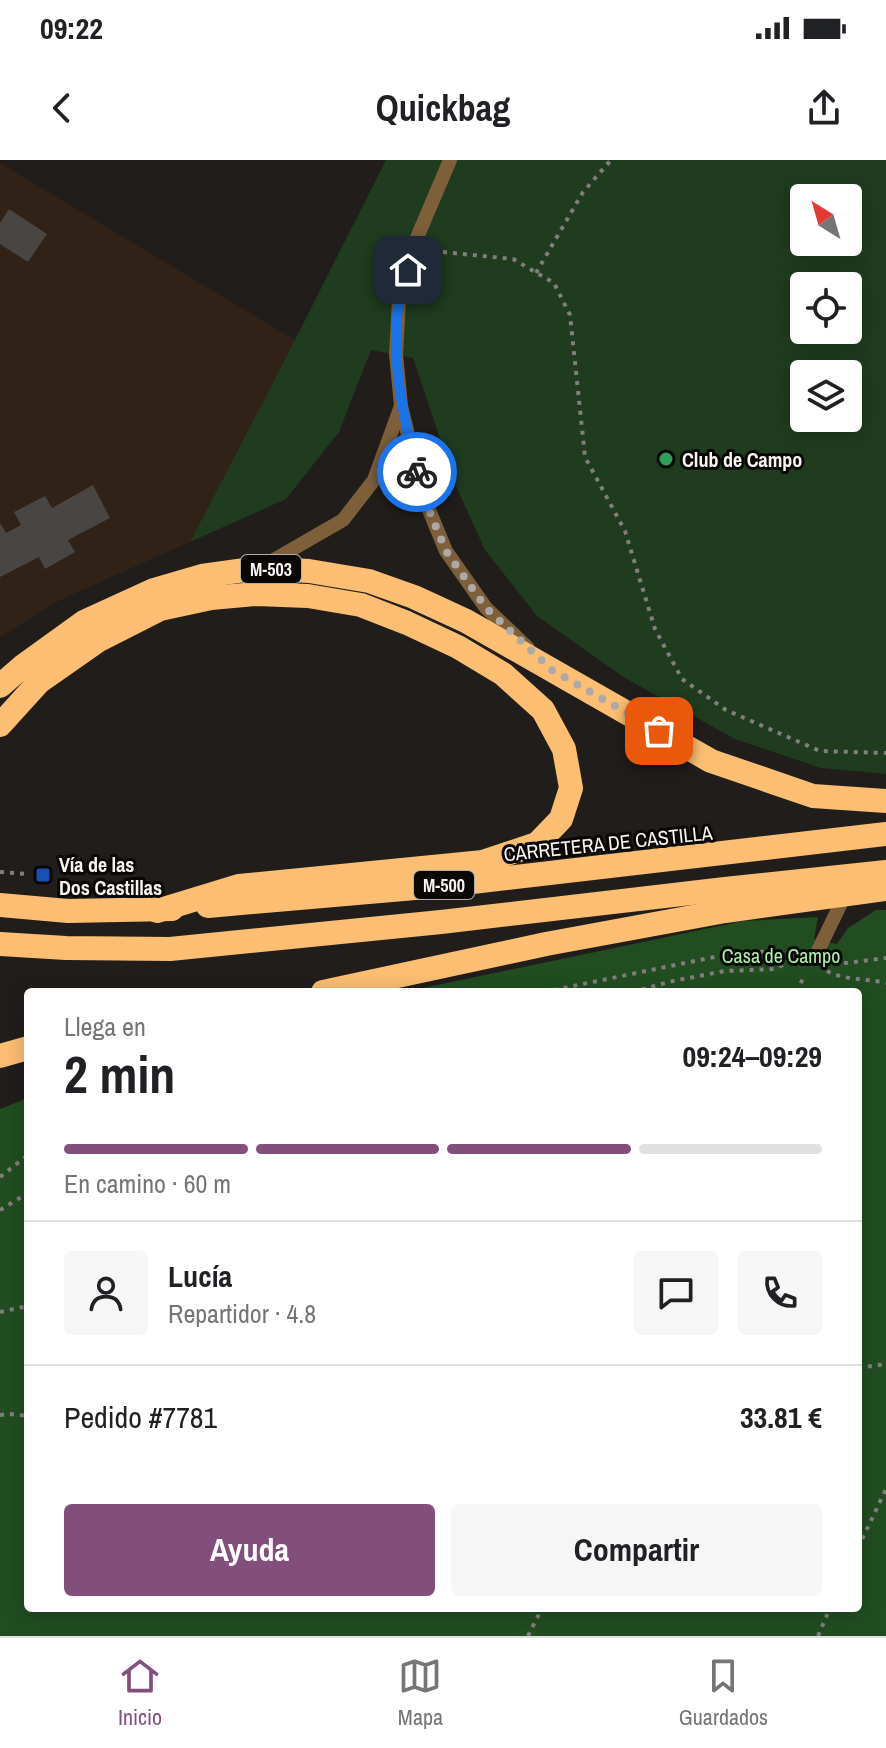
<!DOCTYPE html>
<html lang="es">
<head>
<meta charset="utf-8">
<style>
	body { margin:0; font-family:"Archivo Narrow",sans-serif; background:#f6f6f6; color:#202124; height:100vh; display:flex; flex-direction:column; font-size:30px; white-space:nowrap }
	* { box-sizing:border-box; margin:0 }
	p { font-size:26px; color:#757577 }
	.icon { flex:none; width:44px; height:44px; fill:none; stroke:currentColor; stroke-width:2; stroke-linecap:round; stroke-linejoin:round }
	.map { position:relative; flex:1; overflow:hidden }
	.panel { position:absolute; left:24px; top:828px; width:838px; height:624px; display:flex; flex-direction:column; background:#fff; border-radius:8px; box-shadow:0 4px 20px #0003 }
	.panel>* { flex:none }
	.needle { width:52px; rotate:323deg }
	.tools { position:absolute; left:790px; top:24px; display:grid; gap:16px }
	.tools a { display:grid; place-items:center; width:72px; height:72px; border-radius:8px; background:#fff; box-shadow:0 4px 20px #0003; font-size:40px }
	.pin { position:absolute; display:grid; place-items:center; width:68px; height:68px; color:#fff; margin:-34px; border-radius:16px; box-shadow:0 4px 12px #0006 }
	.courier { position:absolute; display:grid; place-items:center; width:80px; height:80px; margin:-40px; border:6px solid #1a73e8; border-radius:50%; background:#fff; color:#222; box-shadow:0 2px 10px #0007 }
	.overview em { font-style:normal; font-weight:700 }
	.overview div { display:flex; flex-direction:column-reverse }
	.overview { display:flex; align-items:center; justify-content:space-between; height:136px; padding:0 40px }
	h1 { font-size:52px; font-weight:700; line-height:60px }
	.bar { display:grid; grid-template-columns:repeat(4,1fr); gap:12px 8px; align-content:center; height:96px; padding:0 40px }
	.bar i { height:10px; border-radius:6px; background:#e0e0e0 }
	.bar .selected { background:#824f7d }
	.bar p { grid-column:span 4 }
	.line { display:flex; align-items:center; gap:20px; padding:0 40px; border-top:2px solid #e0e0e0 }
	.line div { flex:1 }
	.round { display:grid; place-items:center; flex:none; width:84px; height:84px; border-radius:8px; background:#f6f6f6 }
	.cta { display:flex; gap:16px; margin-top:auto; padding:16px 40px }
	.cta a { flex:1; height:92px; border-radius:8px; background:#824f7d; color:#fff; font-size:32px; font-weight:700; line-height:92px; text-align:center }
	.cta a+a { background:#f6f6f6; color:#202124 }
	.status { display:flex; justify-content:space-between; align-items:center; height:56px; padding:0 40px; background:#fff; direction:ltr }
	.status svg { height:22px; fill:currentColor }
	header { display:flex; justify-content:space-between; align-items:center; height:104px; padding:0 40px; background:#fff; font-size:36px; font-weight:700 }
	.tab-bar { display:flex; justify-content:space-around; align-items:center; height:112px; border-top:2px solid #e0e0e0; background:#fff; font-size:22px; color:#757577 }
	.tab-bar a { display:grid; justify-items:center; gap:4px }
	.tab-bar .selected { color:#824f7d }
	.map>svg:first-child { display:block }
	.education { fill:#302216 }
	.green { fill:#1f3c1e; fill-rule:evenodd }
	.forest { fill:#214d21 }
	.building { fill:#494542 }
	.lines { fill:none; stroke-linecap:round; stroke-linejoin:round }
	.path { stroke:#827e7d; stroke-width:4; stroke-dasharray:4 6; stroke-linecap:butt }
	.lane { stroke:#7d5f3a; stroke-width:14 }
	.highway { stroke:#fbbe72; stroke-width:24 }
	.done { stroke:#aca9a7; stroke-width:8; stroke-dasharray:0 14.4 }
	.route { stroke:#1a73e8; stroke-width:10 }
	.leisure-dot { fill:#2e9e5b; stroke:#090807; stroke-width:3 }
	.transit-dot { fill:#1a4fb4; stroke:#090807; stroke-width:3 }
	.labels { text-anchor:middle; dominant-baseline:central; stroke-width:6; stroke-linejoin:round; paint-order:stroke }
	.shield { fill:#090807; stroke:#b0adac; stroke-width:2 }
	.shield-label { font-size:18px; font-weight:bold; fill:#f7f4f3 }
	.poi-label { font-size:20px; font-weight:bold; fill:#f7f4f3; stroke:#090807; text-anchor:start }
	.street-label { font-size:20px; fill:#f7f4f3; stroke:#090807 }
	.park-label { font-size:20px; fill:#adf0aa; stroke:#090807 }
</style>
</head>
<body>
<div class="status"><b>09:22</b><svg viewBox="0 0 49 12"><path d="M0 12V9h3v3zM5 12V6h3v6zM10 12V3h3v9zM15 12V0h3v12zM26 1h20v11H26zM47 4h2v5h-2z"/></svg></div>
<header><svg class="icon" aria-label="back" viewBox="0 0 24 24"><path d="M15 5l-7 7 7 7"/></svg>Quickbag<svg class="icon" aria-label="share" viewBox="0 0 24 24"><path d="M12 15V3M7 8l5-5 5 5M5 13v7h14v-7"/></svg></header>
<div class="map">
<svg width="886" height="1476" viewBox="0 0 886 1476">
	<rect width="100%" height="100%" fill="#211d1b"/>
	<polygon class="education" points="0,3 295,180 190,382 60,440 0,477"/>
	<path class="green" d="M386 0H886V614L821 608 735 579 625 518 537 456 485 390 456 326 413 198 371 190 339 272 286 339 190 382 295 180ZM804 38H848V82H804ZM804 126H848V170H804ZM804 214H848V258H804Z"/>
	<polygon class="forest" points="876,750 886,750 886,1476 0,1476 0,949 28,938 28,1448 858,1448 858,832 404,832 743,761 818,757 814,779 837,784 848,768"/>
	<g class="building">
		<polygon points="9,49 47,74 28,102 0,84 0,63"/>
		<polygon points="93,325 110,358 68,380 75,392 45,409 39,397 0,417 0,363 6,373 21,365 14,352 45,336 52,348"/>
	</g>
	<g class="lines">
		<g class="path">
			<polyline points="443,92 513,99 554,123 570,155 585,297 625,371 655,469 682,519 726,550 820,591 886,593"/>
			<polyline points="536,113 583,32 611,0"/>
			<polyline points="0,712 27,714"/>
			<polyline points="834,802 847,803 886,798"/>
			<path d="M827 811C846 821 865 818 886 823"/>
			<polyline points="544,832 724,795 772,791 798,796"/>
			<polyline points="632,832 673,821 725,811 774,809 797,799"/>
			<polyline points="796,832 805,815"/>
			<polyline points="0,1017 28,995"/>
			<polyline points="0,1050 28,1033"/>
			<polyline points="0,1152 28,1146"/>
			<polyline points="858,1208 886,1204"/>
			<polyline points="0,1255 10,1254 28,1256"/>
			<polyline points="858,1388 886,1329"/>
			<polyline points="528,1476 542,1448"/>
			<polyline points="818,1476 830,1448"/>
		</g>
		<g class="lane">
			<polyline points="450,0 416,80 399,140 396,194 401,246 422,333 446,391 486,448 528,488"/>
			<polyline points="265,405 343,360 374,320 401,246"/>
			<polyline points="814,799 845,735"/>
		</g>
		<g class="highway">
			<polyline points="0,526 23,506 84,462 154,430 202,416 259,408 309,411 369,421 414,437 466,461 711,601 813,636 886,641"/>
			<polyline points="0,565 39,522 99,480 160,449 211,438 256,434 308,436 361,445 407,463 458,487 503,514 543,550 564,589 571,628 561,659 537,684 483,702 239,726 157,751"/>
			<polyline points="0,745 68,751 172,749"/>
			<polyline points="208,746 438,726 886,674"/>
			<polyline points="0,784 66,788 170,789 441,762 725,729 886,712"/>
			<polyline points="323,832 546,784 725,751 886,729"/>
			<polyline points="0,896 28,888"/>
		</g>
	</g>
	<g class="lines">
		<polyline class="done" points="417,312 422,333 446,391 486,448 552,510 659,571"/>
		<path class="route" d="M408 110C405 120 401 130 399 140 390 198 403 255 417 312"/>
	</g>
	<circle class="leisure-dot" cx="666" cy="299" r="8"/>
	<rect class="transit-dot" x="35" y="707" width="16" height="16" rx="4"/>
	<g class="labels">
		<g class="shield">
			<rect x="241" y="395" width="60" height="28" rx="6"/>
			<rect x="414" y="711" width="60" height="28" rx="6"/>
		</g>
		<g class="shield-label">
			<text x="271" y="409">M-503</text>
			<text x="444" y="725">M-500</text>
		</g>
		<g class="poi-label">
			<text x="682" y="299">Club de Campo</text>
			<text x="59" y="704">Vía de las<tspan x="59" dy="23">Dos Castillas</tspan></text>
		</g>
		<g class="street-label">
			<text transform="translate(608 683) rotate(-6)">CARRETERA DE CASTILLA</text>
		</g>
		<g class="park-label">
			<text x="781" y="795">Casa de Campo</text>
		</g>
	</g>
</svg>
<div class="tools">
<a><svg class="needle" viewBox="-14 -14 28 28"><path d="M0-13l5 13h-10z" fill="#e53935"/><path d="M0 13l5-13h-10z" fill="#757577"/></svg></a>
<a><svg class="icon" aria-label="locate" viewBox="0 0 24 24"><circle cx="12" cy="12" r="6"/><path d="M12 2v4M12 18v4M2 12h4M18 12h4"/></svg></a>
<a><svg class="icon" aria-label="layers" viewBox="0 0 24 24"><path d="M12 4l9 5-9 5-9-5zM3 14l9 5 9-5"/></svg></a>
</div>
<div class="pin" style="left:659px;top:571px;background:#ea580c"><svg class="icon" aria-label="bag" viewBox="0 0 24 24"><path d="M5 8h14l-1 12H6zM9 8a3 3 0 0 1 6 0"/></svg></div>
<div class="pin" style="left:408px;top:110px;background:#1f2937"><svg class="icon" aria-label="home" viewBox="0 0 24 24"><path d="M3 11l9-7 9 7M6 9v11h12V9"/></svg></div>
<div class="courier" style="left:417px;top:312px"><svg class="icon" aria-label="bike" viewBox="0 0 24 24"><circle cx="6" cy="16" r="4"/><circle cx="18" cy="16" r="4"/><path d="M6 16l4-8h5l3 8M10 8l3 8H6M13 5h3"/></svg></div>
<section class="panel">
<div class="overview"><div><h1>2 min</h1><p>Llega en</p></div><em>09:24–09:29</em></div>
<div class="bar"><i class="selected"></i><i class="selected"></i><i class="selected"></i><i></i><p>En camino · 60 m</p></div>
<div class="line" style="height:144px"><a class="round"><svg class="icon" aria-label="person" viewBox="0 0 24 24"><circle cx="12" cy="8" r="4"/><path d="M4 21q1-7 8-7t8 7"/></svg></a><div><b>Lucía</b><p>Repartidor · 4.8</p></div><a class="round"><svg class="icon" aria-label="chat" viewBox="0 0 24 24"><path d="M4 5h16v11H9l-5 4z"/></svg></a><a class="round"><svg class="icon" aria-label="phone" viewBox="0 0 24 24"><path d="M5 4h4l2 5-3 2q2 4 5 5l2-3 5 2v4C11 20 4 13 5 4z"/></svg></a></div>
<div class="line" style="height:104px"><div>Pedido #7781</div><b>33.81 €</b></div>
<div class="cta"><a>Ayuda</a><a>Compartir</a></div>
</section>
</div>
<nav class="tab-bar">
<a class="selected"><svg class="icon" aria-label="home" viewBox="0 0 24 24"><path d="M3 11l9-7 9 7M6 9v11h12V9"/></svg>Inicio</a>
<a><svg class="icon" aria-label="map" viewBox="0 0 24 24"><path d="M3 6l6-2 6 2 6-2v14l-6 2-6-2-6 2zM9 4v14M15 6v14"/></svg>Mapa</a>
<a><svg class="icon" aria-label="saved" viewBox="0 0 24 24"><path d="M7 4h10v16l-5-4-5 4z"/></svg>Guardados</a>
</nav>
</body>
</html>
